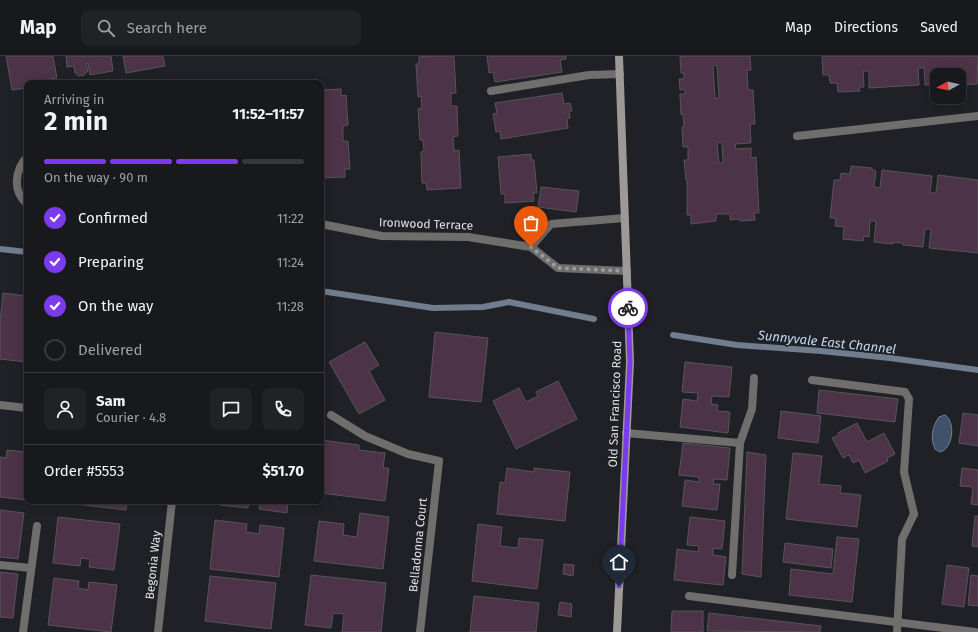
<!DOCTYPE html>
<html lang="en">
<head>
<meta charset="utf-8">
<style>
	body { margin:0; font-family:"Fira Sans",sans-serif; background:#212225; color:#f1f3f6; height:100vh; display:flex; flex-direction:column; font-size:15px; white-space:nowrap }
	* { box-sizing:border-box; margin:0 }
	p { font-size:13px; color:#9fa0a3 }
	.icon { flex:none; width:22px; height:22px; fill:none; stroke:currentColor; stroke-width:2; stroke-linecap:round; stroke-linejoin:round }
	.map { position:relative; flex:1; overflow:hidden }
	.drawer { position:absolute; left:24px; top:24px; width:300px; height:424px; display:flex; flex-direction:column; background:#18191c; border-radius:8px; box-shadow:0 2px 10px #0003,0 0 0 1px #36383b }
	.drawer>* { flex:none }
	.needle { width:26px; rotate:262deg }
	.buttons { position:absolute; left:930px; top:12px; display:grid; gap:8px }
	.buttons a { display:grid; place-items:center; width:36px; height:36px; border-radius:8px; background:#18191c; box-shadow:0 2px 10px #0003,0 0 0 1px #36383b; font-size:20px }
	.pin { position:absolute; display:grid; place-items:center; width:34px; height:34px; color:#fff; margin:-41px -17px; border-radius:50% 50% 50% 0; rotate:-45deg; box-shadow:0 0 4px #0007 }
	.pin .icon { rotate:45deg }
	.courier { position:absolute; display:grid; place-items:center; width:40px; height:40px; margin:-20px; border:3px solid #7c3aed; border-radius:50%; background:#fff; color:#222; box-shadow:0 1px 5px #0007 }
	.overview em { font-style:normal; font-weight:700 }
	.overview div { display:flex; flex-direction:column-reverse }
	.overview { display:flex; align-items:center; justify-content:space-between; height:68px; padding:0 20px }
	h1 { font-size:26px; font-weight:700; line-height:30px }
	.bar { display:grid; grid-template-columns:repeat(4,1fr); gap:6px 4px; align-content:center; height:48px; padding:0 20px }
	.bar i { height:5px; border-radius:3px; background:#36383b }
	.bar .selected { background:#7c3aed }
	.bar p { grid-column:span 4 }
	.line { display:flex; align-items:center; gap:10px; padding:0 20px; border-top:1px solid #36383b }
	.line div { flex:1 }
	.round { display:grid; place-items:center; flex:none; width:42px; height:42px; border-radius:8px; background:#212225 }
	ol { padding:0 20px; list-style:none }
	li { display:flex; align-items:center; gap:12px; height:44px }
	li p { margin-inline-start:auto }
	li .icon { padding:4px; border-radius:50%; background:#7c3aed; color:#fff; stroke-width:4 }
	li:last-child { color:#9fa0a3 }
	li i { width:22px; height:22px; border:2px solid #36383b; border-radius:50% }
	header { display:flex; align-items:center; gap:24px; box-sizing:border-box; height:56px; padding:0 20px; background:#18191c; border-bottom:1px solid #36383b }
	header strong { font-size:19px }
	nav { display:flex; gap:22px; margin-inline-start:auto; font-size:14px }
	.search { width:280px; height:36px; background:#212225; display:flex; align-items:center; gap:10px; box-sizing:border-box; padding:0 14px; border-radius:8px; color:#9fa0a3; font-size:15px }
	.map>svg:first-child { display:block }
	.water { fill:#3f526c; stroke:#6f7d8f }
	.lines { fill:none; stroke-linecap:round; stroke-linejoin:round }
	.stream { stroke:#6f7d8f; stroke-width:6 }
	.building { fill:#4c3348; stroke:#585458; fill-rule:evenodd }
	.lane { stroke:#706e6c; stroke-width:8 }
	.street { stroke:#706e6c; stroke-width:8 }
	.secondary { stroke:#9d9997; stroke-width:8 }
	.done { stroke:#9c9da0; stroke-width:4; stroke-dasharray:0 7.2 }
	.route { stroke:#7c3aed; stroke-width:5 }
	.labels { text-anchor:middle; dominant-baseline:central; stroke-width:3.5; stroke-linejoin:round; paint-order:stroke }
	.street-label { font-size:12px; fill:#dee0e2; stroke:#202126 }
	.water-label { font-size:13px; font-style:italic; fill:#c2d8f6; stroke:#202126 }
</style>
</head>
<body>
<header>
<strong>Map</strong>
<div class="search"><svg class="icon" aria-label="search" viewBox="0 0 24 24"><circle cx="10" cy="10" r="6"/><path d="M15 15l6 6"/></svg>Search here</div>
<nav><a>Map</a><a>Directions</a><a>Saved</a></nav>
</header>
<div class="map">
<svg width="978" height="576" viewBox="0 0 978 576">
	<rect width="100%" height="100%" fill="#202126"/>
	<path class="water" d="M945 359C956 366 953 393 940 396L935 393C930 382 932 371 939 361Z"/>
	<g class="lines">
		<g class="stream">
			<polyline points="0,193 27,196"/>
			<polyline points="321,235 433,252 483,251 509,246 594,263"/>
			<polyline points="673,279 737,289 821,295 890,302 978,314"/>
		</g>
	</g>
	<g class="building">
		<polygon points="6,0 53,0 57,22 37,25 37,27 27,27 27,32 12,34"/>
		<polygon points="66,0 111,0 113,15 90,19 88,7 86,8 88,15 84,19 79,20 75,17 74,10 67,11"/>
		<polygon points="123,0 163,0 165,10 126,17"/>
		<polygon points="429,0 454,0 456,37 451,37 451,50 457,50 458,80 453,81 454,95 459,94 461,132 427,134 426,127 422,127 421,96 424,95 423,84 420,84 418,53 422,52 421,40 418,41 416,8 419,8 419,1"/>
		<polygon points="487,0 566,0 566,3 560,4 562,16 495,26 493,16 489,17"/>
		<path d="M680 0H750L751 14H747L748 34H753L755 68H750L751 87 735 88 736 93 751 92V102L756 101 759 157H754L755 164 740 165V163L730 164V158H716V165L691 168V159H687V124H686L684 104H688V91H683L682 71H684L683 58 681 59 680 38H685V33L680 34 679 23H684V17H681ZM717 9 719 42H715L713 10ZM722 86 723 107H719L717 87Z"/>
		<polygon points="822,0 978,0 977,28 959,29 959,19 937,19 937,28 925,29 924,12 918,12 919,29 869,32 869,15 863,15 864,31 859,31 860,35 838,36 837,27 830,27 829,19 823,19"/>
		<polygon points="341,33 341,40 346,39 348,69 343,70 343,85 348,85 350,113 345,113 345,121 321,122 321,34"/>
		<polygon points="562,37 564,48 570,47 572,55 569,55 570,62 567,63 568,72 501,83 500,75 496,76 493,58 497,57 495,47"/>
		<polygon points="531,98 531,104 534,104 537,137 533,137 534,145 505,147 505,138 501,138 498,101"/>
		<polygon points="851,110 872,112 872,114 876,115 874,131 880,132 882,114 932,120 930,137 936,137 938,119 978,124 978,197 929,192 931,173 925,173 923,191 903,189 903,187 893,186 893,188 874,186 876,165 870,165 869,181 864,180 863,185 843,183 844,171 835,170 836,162 830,162 834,124 840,124 841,117 850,118"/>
		<polygon points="541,131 579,135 576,156 538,151"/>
		<polygon points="3,237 27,240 27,306 0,303 0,265"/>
		<polygon points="435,276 488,282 481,346 429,341"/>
		<polygon points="365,286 379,309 369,315 385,344 359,358 329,306"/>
		<polygon points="685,306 732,311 729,341 712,340 711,348 718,349 717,355 730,356 728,377 680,371 683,343 697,345 698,337 682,336"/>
		<polygon points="558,325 577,363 516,393 493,345 519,332 526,346 538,340 536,336"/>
		<polygon points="819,334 898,343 895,366 817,357"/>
		<polygon points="781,355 821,360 818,387 778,382"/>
		<polygon points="963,357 978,359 978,390 959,387"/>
		<polygon points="857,367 867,386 884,377 895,398 887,402 888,405 865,417 859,404 853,407 849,399 843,402 832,382 839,379 838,377"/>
		<polygon points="321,384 359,389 359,394 385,397 383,412 389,412 385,445 321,437"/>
		<polygon points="683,387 730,392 727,424 714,423 713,428 720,428 717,454 682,450 685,424 699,426 699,421 679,419"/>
		<polygon points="7,394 27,396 27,444 0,441 0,401 6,402"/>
		<polygon points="747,396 766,399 761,521 742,518"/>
		<polygon points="793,397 822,400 819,428 841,430 840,437 861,439 857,471 786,463"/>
		<polygon points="507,412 534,416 534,412 570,416 565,465 497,458 500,426 505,427"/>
		<polygon points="962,412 978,414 978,449 971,448 973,431 960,430"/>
		<polygon points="59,445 127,445 126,454 59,446"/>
		<polygon points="219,445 249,445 248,452 219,449"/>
		<polygon points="260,445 288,445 287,457 259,453"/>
		<polygon points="0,454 24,457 18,503 0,501"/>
		<polygon points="360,457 389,461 383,513 314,505 319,465 344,468 343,479 357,481"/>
		<polygon points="975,460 978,460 978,491 972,490"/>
		<polygon points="58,461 120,468 114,514 89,511 90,503 81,502 80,510 53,507"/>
		<polygon points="690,461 725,465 722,493 713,492 713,499 726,501 723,529 674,524 677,493 698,496 699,490 687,489"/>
		<polygon points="215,464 247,468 246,476 259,478 260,469 284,472 279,521 210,513"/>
		<polygon points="478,468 502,471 500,490 518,492 519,482 543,484 537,533 472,525"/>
		<polygon points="837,481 859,483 852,546 789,539 791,513 833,518"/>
		<polygon points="785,487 833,493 831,512 783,506"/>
		<polygon points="564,508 574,509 573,520 563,518"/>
		<polygon points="947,509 969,512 964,551 942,548"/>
		<polygon points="0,516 18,518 13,562 0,561"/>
		<polygon points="311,519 386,527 381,576 342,576 344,558 333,557 331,572 305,569"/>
		<polygon points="971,519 978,520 978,550 968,549"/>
		<polygon points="210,520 276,527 271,573 205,565"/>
		<polygon points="54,522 79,525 78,532 88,534 89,526 117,529 111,576 48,569"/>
		<polygon points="474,540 539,547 536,576 470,576"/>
		<polygon points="560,546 572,548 571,561 558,559"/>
		<polygon points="672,555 703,555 703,576 671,576"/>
		<polygon points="709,557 821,570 820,576 707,575"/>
	</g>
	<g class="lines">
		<g class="lane">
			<polyline points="797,80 978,60"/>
			<polyline points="812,324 905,336 909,343 904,416 914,458"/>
			<polyline points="331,359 365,380 408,398 439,405"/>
			<polyline points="626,377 740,387"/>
			<polyline points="0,509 31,512"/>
			<polyline points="732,519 740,387 752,353 754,322"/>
			<polyline points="689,540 975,576"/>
			<polyline points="23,576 37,470"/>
		</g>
		<g class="street">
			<polyline points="491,35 589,19 620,18"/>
			<path d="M27 101C15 114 12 135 27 148"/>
			<polyline points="321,168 382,180 468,181 531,191 558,212 627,215"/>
			<polyline points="531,191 551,168 625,162"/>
			<polyline points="0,349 27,352"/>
			<polyline points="158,576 172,445"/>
			<polyline points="420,576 439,405"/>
			<polyline points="897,576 902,483 914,458"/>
		</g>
		<polyline class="secondary" points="617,576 630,306 619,0"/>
	</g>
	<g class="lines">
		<polyline class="done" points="531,191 558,212 627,215 628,252"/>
		<polyline class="route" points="619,530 630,306 628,252"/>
	</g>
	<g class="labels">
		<g class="street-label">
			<text transform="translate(426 168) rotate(2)">Ironwood Terrace</text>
			<text transform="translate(615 348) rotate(-88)">Old San Francisco Road</text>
			<text transform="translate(418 489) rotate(-84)">Belladonna Court</text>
			<text transform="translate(153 509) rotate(-84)">Begonia Way</text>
		</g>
		<g class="water-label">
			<text transform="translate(827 286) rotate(6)">Sunnyvale East Channel</text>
		</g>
	</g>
</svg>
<div class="buttons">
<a><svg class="needle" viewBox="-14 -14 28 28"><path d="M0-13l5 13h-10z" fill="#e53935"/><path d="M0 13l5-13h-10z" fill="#9fa0a3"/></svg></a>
</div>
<div class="pin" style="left:531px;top:191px;background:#ea580c"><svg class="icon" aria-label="bag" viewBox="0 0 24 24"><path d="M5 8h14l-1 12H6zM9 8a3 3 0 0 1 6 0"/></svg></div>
<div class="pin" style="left:619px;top:530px;background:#1f2937"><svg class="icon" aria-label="home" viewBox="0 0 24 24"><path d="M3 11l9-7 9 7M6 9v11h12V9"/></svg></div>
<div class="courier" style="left:628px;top:252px"><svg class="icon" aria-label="bike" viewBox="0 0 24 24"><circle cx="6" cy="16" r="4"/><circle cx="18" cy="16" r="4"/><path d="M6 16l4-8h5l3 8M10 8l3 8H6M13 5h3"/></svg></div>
<section class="drawer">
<div class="overview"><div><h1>2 min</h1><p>Arriving in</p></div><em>11:52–11:57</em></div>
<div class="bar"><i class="selected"></i><i class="selected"></i><i class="selected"></i><i></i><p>On the way · 90 m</p></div>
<ol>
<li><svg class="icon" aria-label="check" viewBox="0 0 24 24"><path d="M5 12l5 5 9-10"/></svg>Confirmed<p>11:22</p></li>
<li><svg class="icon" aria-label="check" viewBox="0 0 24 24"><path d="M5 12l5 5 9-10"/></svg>Preparing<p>11:24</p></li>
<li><svg class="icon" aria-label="check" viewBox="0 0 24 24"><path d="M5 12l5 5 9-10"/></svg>On the way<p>11:28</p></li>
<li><i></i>Delivered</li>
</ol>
<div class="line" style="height:72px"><a class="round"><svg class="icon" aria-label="person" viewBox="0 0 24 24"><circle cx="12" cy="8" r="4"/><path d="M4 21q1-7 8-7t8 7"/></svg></a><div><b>Sam</b><p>Courier · 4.8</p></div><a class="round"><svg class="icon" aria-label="chat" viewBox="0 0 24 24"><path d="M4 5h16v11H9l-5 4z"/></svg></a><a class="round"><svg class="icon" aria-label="phone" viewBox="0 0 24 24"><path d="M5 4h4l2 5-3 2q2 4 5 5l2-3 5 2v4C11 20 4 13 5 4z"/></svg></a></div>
<div class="line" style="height:52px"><div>Order #5553</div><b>$51.70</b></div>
</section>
</div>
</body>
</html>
